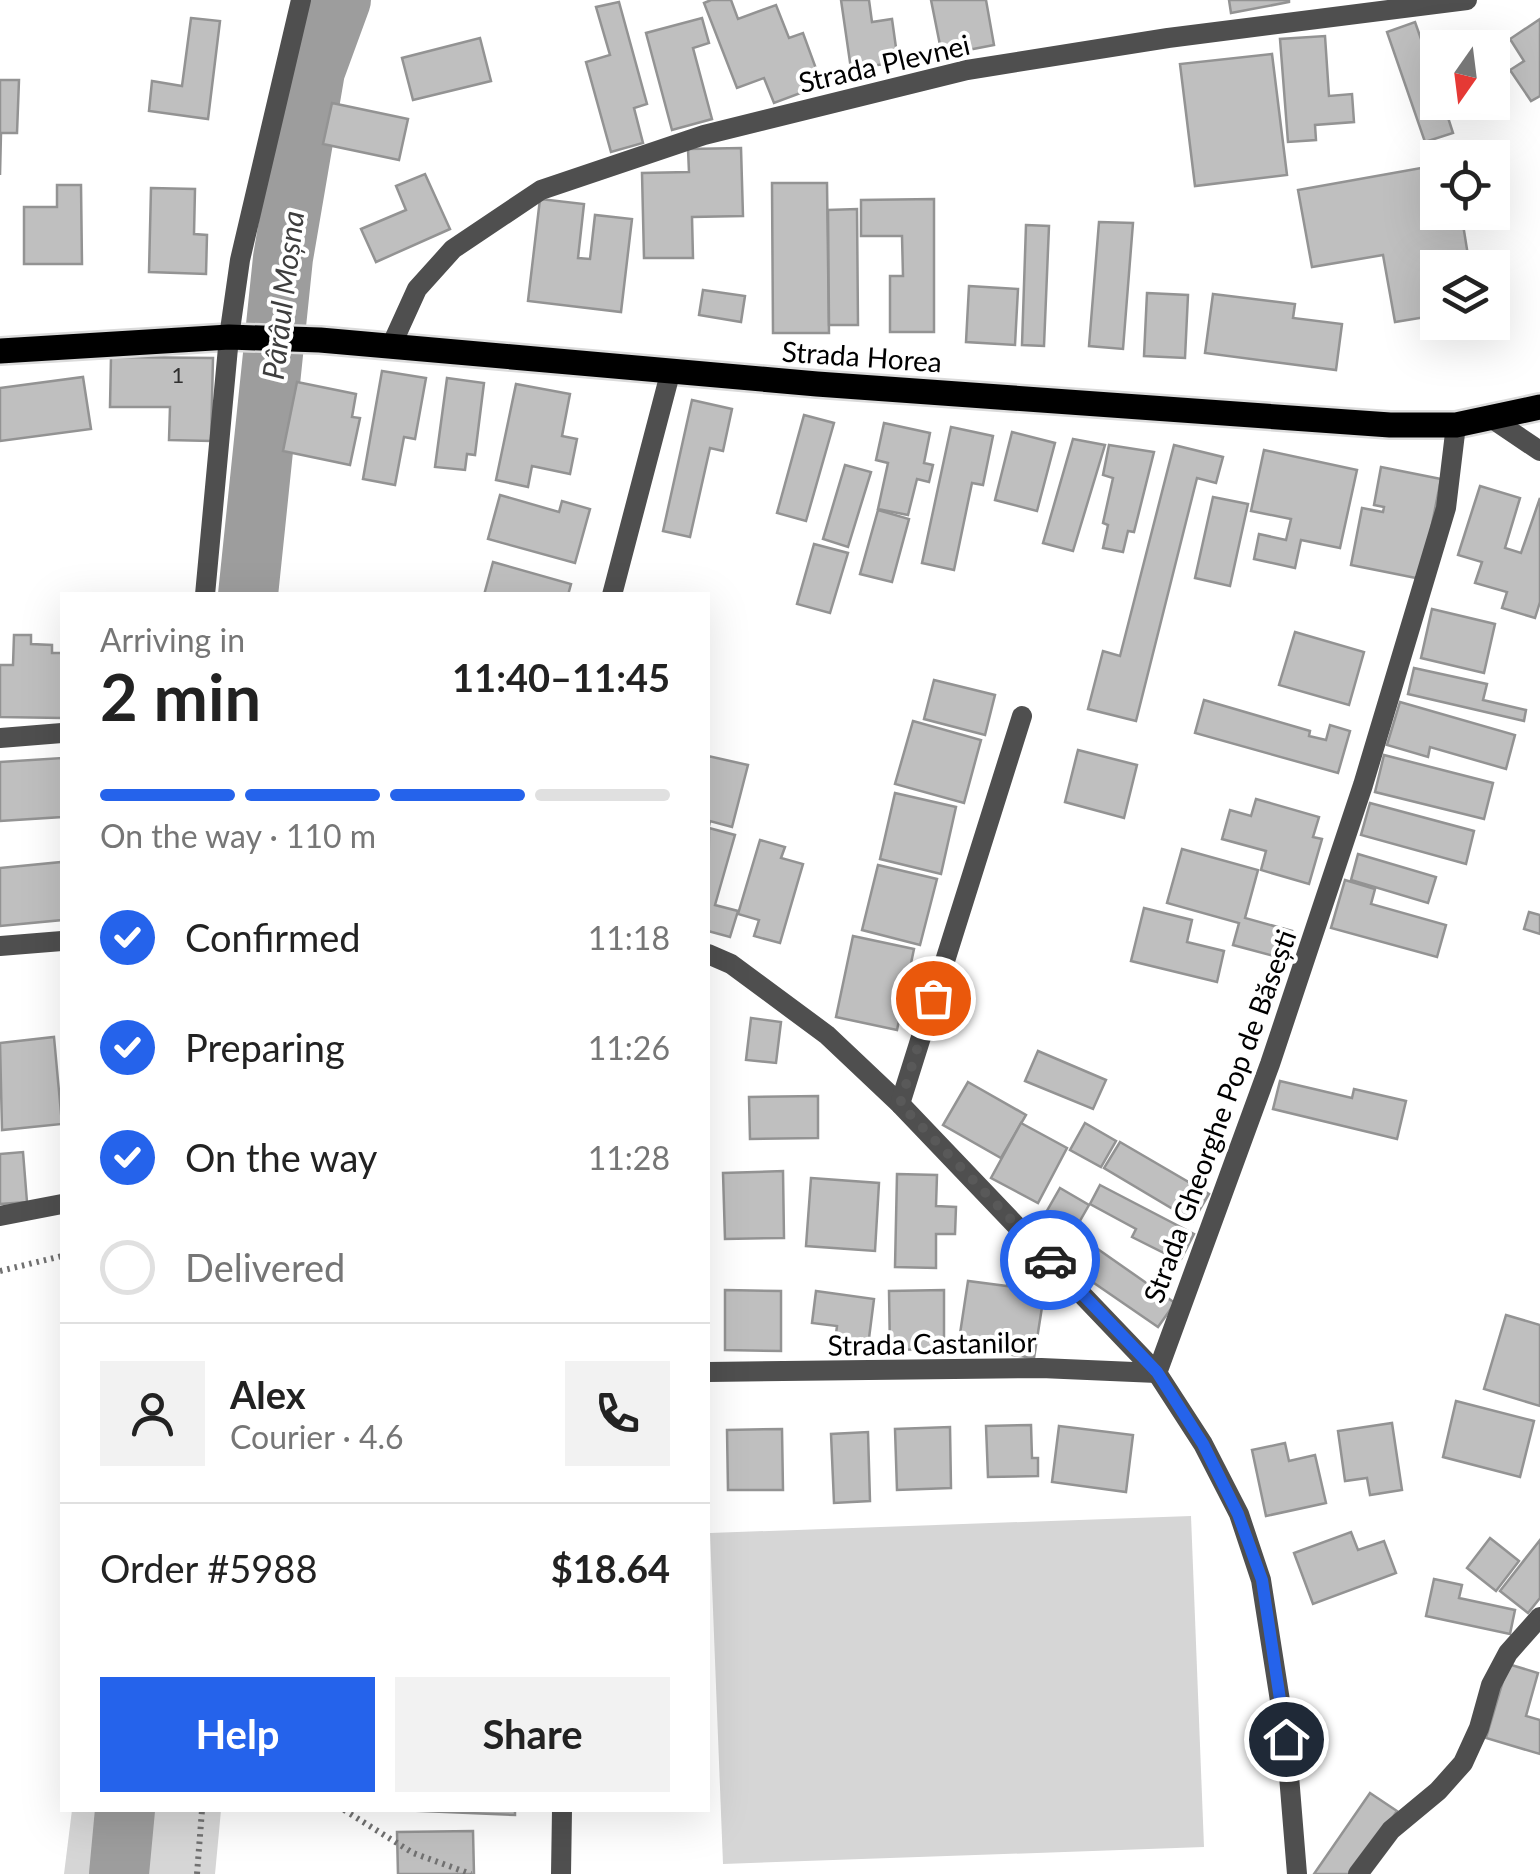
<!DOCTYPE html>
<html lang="en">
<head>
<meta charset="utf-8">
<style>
	body { margin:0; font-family:Lato,sans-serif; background:#f2f2f2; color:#222; height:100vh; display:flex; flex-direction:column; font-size:38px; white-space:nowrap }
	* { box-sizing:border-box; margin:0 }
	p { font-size:32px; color:#767676 }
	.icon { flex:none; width:55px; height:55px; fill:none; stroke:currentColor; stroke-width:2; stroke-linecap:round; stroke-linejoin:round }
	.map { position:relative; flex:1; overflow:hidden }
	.details { position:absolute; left:60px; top:592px; width:650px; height:1220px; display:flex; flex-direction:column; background:#fff; border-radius:0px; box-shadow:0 10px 40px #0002 }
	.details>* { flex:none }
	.needle { width:65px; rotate:194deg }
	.fabs { position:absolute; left:1420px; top:30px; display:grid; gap:20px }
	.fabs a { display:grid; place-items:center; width:90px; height:90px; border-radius:0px; background:#fff; box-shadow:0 10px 40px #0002; font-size:50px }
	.pin { position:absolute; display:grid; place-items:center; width:85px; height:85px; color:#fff; margin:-42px; border:5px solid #fff; border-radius:50%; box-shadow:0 2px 10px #0007 }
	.courier { position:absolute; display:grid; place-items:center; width:100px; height:100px; margin:-50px; border:8px solid #2563eb; border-radius:50%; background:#fff; color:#222; box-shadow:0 2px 12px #0007 }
	.headline em { font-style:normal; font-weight:700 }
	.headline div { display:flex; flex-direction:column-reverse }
	.headline { display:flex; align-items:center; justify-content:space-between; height:170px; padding:0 40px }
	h1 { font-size:65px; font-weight:700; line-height:75px }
	.bar { display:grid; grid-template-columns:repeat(4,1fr); gap:15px 10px; align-content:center; height:120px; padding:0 40px }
	.bar i { height:12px; border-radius:8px; background:#e0e0e0 }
	.bar .on { background:#2563eb }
	.bar p { grid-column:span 4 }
	.line { display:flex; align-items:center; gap:25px; padding:0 40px; border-top:2px solid #e0e0e0 }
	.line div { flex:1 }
	.round { display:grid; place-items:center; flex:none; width:105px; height:105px; border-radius:0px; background:#f2f2f2 }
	ol { padding:0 40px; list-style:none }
	li { display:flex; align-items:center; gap:30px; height:110px }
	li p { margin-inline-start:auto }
	li .icon { padding:10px; border-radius:50%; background:#2563eb; color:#fff; stroke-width:4 }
	li:last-child { color:#767676 }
	li i { width:55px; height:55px; border:5px solid #e0e0e0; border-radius:50% }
	.button { display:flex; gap:20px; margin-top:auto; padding:20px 40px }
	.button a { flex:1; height:115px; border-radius:0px; background:#2563eb; color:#fff; font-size:40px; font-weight:700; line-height:115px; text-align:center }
	.button a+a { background:#f2f2f2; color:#222 }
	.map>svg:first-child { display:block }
	.green { fill:#d6d6d6 }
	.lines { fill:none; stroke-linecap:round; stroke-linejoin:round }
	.river { stroke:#9d9d9d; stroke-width:60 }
	.building { fill:#bfbfbf; stroke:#939393; stroke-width:2.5 }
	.primary-casing { stroke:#dbdbdb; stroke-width:30 }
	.path { stroke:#717171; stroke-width:6; stroke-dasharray:2.5 5; stroke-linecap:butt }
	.street { stroke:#4f4f4f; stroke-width:20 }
	.primary { stroke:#000; stroke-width:25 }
	.done { stroke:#595959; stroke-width:10; stroke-dasharray:0 18 }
	.route { stroke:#2563eb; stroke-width:12 }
	.labels { text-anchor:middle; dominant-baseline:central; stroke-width:8; stroke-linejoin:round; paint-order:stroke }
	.number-label { font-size:22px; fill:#303030 }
	.street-label { font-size:28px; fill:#000; stroke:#fff }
	.water-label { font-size:30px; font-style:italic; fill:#3e3e3e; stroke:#fff }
</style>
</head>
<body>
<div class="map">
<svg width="1540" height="1874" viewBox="0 0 1540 1874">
	<rect width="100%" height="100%" fill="#fff"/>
	<g class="green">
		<polygon points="1191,1516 1204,1847 723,1864 710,1533"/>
		<polygon points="72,1810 221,1810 215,1874 64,1874"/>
	</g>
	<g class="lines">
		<g class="river">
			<polyline points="248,595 283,258 315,71 341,0"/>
			<polyline points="119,1874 125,1810"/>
		</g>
	</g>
	<g class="building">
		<polygon points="711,0 731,0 738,19 776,5 789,38 803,33 822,85 774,103 764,78 737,88 704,3"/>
		<polygon points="841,0 869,0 872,22 892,19 898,62 851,69"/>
		<polygon points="931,0 986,0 994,45 942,55"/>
		<polygon points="1229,0 1289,0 1289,2 1231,13"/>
		<polygon points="619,2 647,104 634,108 643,143 611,152 586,62 610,55 596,7"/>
		<polygon points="191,18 220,21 208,119 149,111 152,81 182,86"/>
		<polygon points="702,18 709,43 693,48 712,119 672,130 646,33"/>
		<polygon points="1540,19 1540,96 1531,101 1510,70 1524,61 1510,39"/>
		<polygon points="1415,22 1438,87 1438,102 1443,102 1453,133 1425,142 1387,32"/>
		<polygon points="1325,36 1329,96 1352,94 1354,122 1315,125 1316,140 1288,142 1280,39"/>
		<polygon points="480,38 491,81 413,100 402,58"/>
		<polygon points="1272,54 1287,175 1195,186 1180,64"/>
		<polygon points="0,80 19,80 17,133 1,133 0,175"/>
		<polygon points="332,103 408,119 399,160 323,144"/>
		<polygon points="741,148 743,216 692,217 693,258 644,258 642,173 689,172 688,149"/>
		<polygon points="1438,165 1438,212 1461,212 1470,268 1438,268 1438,315 1395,322 1383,255 1312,267 1298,190"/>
		<polygon points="425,174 450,229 376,262 361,229 406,210 396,186"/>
		<polygon points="772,183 827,183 829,333 773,333"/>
		<polygon points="57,185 81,185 82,264 24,264 24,207 57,207"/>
		<polygon points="151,188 195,189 194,234 207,235 206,274 149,272"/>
		<polygon points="540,199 584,204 578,258 590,259 595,215 632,219 621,312 528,301"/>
		<polygon points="934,199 934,332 890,332 890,276 903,276 902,236 861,236 861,200"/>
		<polygon points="857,209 858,325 829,325 828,210"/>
		<polygon points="1099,222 1133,223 1123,349 1089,346"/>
		<polygon points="1026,225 1049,226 1044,346 1022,345"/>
		<polygon points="969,286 1018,289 1015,345 966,342"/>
		<polygon points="703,290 745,296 741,322 699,315"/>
		<polygon points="1147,293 1188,295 1185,358 1144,356"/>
		<polygon points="1213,294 1295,304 1293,318 1342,324 1336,370 1205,353"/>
		<polygon points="111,357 213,358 211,441 169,440 170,407 110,407"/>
		<polygon points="382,371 426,378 415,439 404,437 395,485 363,479"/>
		<polygon points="83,377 91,429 0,441 0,388"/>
		<polygon points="447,378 484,383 475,455 467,454 465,470 435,467"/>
		<polygon points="297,382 356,394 352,417 360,418 350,465 283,451"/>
		<polygon points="516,384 570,394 562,436 577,439 570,474 532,466 528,487 496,480"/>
		<polygon points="692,400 732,409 723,451 710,448 690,537 663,531"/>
		<polygon points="804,415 834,423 806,521 777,513"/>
		<polygon points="884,423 930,433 924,463 933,465 929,482 917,479 908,515 878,509 888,463 876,460"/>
		<polygon points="951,427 993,436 983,485 972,483 954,570 922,563"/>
		<polygon points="1012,432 1055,443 1037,511 995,500"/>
		<polygon points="1073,439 1105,445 1073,551 1043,543"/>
		<polygon points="1109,445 1154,452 1134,532 1128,531 1123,552 1103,548 1108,525 1103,523 1113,478 1103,475"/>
		<polygon points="1174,445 1223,457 1216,483 1197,478 1136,721 1088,709 1103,651 1120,656"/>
		<polygon points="1264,450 1357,470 1340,548 1301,540 1295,568 1254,559 1259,534 1286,540 1291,519 1251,511"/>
		<polygon points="845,465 871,472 848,547 823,539"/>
		<polygon points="1381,467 1441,479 1421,579 1351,565 1362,508 1383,512 1384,507 1374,505"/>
		<polygon points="1480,486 1520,498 1505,548 1521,553 1540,498 1540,602 1535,618 1502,608 1507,592 1475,583 1482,562 1458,555"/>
		<polygon points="500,495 559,512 562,501 590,509 575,563 488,539"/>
		<polygon points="1213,497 1248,504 1230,586 1195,578"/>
		<polygon points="878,510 909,519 892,582 860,574"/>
		<polygon points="814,544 848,553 830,613 797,604"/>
		<polygon points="493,562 571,584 568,595 484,595"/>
		<polygon points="1432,609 1495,624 1484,673 1421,658"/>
		<polygon points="1295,632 1364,652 1349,705 1279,685"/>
		<polygon points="14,635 31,635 31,644 52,645 52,653 62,653 62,718 0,717 0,665 13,665"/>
		<polygon points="1414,668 1487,684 1483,700 1526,710 1524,721 1408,694"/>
		<polygon points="934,680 995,695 985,735 924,719"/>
		<polygon points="1204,700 1310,731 1309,736 1326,740 1330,725 1350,731 1338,773 1195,733"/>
		<polygon points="1400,702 1515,735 1506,769 1430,747 1428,757 1387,745"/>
		<polygon points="913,721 981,740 964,803 895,784"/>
		<polygon points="1078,750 1137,765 1124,818 1065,802"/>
		<polygon points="1384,755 1493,783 1484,819 1375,792"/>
		<polygon points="708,756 748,765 732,827 710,821 708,831"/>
		<polygon points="62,758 62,817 0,821 0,762"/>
		<polygon points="895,793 956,807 941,874 880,859"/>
		<polygon points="1256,799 1319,817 1313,837 1322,839 1309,884 1261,870 1266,851 1222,839 1230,810 1251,816"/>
		<polygon points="1370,803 1474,831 1466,864 1361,835"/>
		<polygon points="709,828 735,835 715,905 738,911 730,937 708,931"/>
		<polygon points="760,840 785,847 781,858 803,864 780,943 754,936 759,920 738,914"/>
		<polygon points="1182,849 1258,870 1245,918 1292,931 1285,959 1233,945 1239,923 1167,903"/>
		<polygon points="1358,854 1436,877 1428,903 1351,880"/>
		<polygon points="62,862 62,920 0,926 0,868"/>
		<polygon points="878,865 937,879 920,945 862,930"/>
		<polygon points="1345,880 1375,889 1371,904 1446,925 1437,957 1331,928"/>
		<polygon points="1144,908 1192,920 1187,942 1224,951 1217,982 1131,961"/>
		<polygon points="1529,912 1540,915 1540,934 1524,929"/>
		<polygon points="853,936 914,949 897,1030 836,1017"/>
		<polygon points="751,1018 781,1022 776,1063 746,1060"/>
		<polygon points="54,1037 62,1124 2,1130 0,1043"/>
		<polygon points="1038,1051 1106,1080 1093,1109 1025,1081"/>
		<polygon points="1280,1081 1352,1098 1354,1089 1406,1101 1397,1139 1273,1109"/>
		<polygon points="968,1082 1026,1115 1001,1158 943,1125"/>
		<polygon points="818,1096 818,1138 750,1139 749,1097"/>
		<polygon points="1021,1123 1067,1148 1038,1203 991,1178"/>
		<polygon points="1085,1123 1116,1141 1101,1167 1070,1150"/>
		<polygon points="1120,1142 1209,1194 1193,1221 1104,1168"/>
		<polygon points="23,1152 27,1202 0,1204 0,1154"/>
		<polygon points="783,1171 784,1238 725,1239 723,1173"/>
		<polygon points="897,1174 937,1175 936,1206 956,1207 955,1234 936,1234 936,1268 895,1267"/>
		<polygon points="811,1178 879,1183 875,1251 806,1246"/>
		<polygon points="1100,1185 1194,1234 1180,1261 1132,1237 1136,1229 1090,1204"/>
		<polygon points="1060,1188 1089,1205 1061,1254 1032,1237"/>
		<polygon points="1092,1245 1175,1303 1158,1327 1075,1270"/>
		<polygon points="1011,1263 1048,1269 1034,1358 958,1347 968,1281 1007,1286"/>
		<polygon points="725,1290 781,1291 781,1351 725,1350"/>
		<polygon points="944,1290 944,1349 890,1350 889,1291"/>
		<polygon points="816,1291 874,1299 867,1354 834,1349 837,1326 812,1323"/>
		<polygon points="1506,1315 1540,1325 1540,1406 1484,1389"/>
		<polygon points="1456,1401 1534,1421 1520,1477 1443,1457"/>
		<polygon points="1392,1423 1402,1490 1370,1495 1367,1478 1345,1481 1338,1431"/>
		<polygon points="1031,1425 1032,1458 1038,1458 1038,1476 988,1477 986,1426"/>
		<polygon points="1059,1426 1133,1435 1126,1492 1052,1482"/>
		<polygon points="950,1427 951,1488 897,1490 895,1429"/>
		<polygon points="782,1429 783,1490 728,1490 727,1430"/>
		<polygon points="868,1432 870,1501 834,1503 831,1434"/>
		<polygon points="1285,1443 1289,1461 1315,1455 1326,1503 1266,1516 1252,1450"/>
		<polygon points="1351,1532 1358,1550 1384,1541 1396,1573 1313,1604 1294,1553"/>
		<polygon points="1490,1538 1519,1561 1496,1591 1467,1568"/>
		<polygon points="1540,1540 1540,1598 1528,1613 1500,1591"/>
		<polygon points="1434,1579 1462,1585 1459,1598 1515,1610 1510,1634 1426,1616"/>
		<polygon points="1508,1664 1538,1673 1526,1716 1540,1720 1540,1754 1486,1738"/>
		<polygon points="1370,1793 1397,1811 1354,1874 1314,1874"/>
		<polygon points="398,1810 515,1810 515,1815"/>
		<polygon points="473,1831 474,1874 398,1874 397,1832"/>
	</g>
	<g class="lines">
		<defs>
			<polyline id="primary" points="0,351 229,337 320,340 817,384 1390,425 1456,425 1540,407"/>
		</defs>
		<use href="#primary" class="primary-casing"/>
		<g class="path">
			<polyline points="0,1271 62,1256"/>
			<polyline points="344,1810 413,1853 471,1874"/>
			<polyline points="197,1874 202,1810"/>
		</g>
		<g class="street">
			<polyline points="392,344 417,289 453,249 541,190 704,135 967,70 1168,38 1467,0"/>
			<polyline points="1491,418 1540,451"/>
			<polyline points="205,595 229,337 240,260 301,0"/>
			<polyline points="612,595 671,370"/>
			<polyline points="0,738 62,733"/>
			<polyline points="0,946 62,941"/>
			<polyline points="708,954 731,964 827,1035 900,1104 1157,1373 1203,1444 1239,1514 1261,1580 1286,1739 1297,1874"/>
			<polyline points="900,1104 1022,716"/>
			<polyline points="0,1216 62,1204"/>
			<polyline points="708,1372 1041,1368 1157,1373"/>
			<polyline points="1157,1373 1270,1064 1363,785 1446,508 1456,425"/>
			<polyline points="561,1874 562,1810"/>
			<polyline points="1358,1874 1391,1830 1438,1791 1463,1763 1479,1728 1491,1685 1508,1653 1540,1617"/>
		</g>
		<use href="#primary" class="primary"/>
	</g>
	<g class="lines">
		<polyline class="done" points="933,998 900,1104 1050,1260"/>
		<polyline class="route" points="1050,1260 1157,1372 1203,1444 1238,1514 1262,1580 1286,1739"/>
	</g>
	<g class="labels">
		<g class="number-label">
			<text x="178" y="374">1</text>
		</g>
		<g class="street-label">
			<text transform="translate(884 63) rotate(-13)">Strada Plevnei</text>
			<text transform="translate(862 356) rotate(4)">Strada Horea</text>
			<text transform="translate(1219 1116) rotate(-70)">Strada Gheorghe Pop de Băsești</text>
			<text transform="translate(932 1343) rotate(-1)">Strada Castanilor</text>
		</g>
		<g class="water-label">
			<text transform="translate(282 295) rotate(-83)">Pârâul Moșna</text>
		</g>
	</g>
</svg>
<div class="fabs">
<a><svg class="needle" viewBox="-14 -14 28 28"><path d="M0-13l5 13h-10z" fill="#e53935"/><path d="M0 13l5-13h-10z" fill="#767676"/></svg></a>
<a><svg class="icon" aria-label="locate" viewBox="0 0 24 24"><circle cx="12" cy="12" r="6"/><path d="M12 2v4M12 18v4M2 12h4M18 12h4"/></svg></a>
<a><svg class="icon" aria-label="layers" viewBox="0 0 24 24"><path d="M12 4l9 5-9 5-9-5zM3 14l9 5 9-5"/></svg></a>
</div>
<div class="pin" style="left:933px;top:998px;background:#ea580c"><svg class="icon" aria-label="bag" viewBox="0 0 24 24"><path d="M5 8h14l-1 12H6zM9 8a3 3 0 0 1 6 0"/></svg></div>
<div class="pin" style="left:1286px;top:1739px;background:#1f2937"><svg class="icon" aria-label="home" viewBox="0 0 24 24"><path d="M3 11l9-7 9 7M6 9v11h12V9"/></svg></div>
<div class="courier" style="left:1050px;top:1260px"><svg class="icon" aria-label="car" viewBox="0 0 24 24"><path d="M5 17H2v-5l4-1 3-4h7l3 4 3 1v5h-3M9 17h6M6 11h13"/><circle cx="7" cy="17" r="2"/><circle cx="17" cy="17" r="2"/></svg></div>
<section class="details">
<div class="headline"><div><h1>2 min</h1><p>Arriving in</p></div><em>11:40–11:45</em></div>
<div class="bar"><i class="on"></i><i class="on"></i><i class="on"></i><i></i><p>On the way · 110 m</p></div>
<ol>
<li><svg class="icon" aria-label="check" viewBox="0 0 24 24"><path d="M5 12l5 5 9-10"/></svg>Confirmed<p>11:18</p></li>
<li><svg class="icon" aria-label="check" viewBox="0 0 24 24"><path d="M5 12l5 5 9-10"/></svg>Preparing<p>11:26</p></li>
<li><svg class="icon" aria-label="check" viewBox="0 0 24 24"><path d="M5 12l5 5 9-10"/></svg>On the way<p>11:28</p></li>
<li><i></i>Delivered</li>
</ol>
<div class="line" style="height:180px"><a class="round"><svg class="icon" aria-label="person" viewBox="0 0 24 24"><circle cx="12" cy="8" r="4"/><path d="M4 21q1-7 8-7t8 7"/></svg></a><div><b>Alex</b><p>Courier · 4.6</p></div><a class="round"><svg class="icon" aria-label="phone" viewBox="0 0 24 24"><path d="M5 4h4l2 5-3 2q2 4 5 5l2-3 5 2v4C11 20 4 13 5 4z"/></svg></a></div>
<div class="line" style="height:130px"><div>Order #5988</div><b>$18.64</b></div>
<div class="button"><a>Help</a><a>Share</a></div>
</section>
</div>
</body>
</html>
